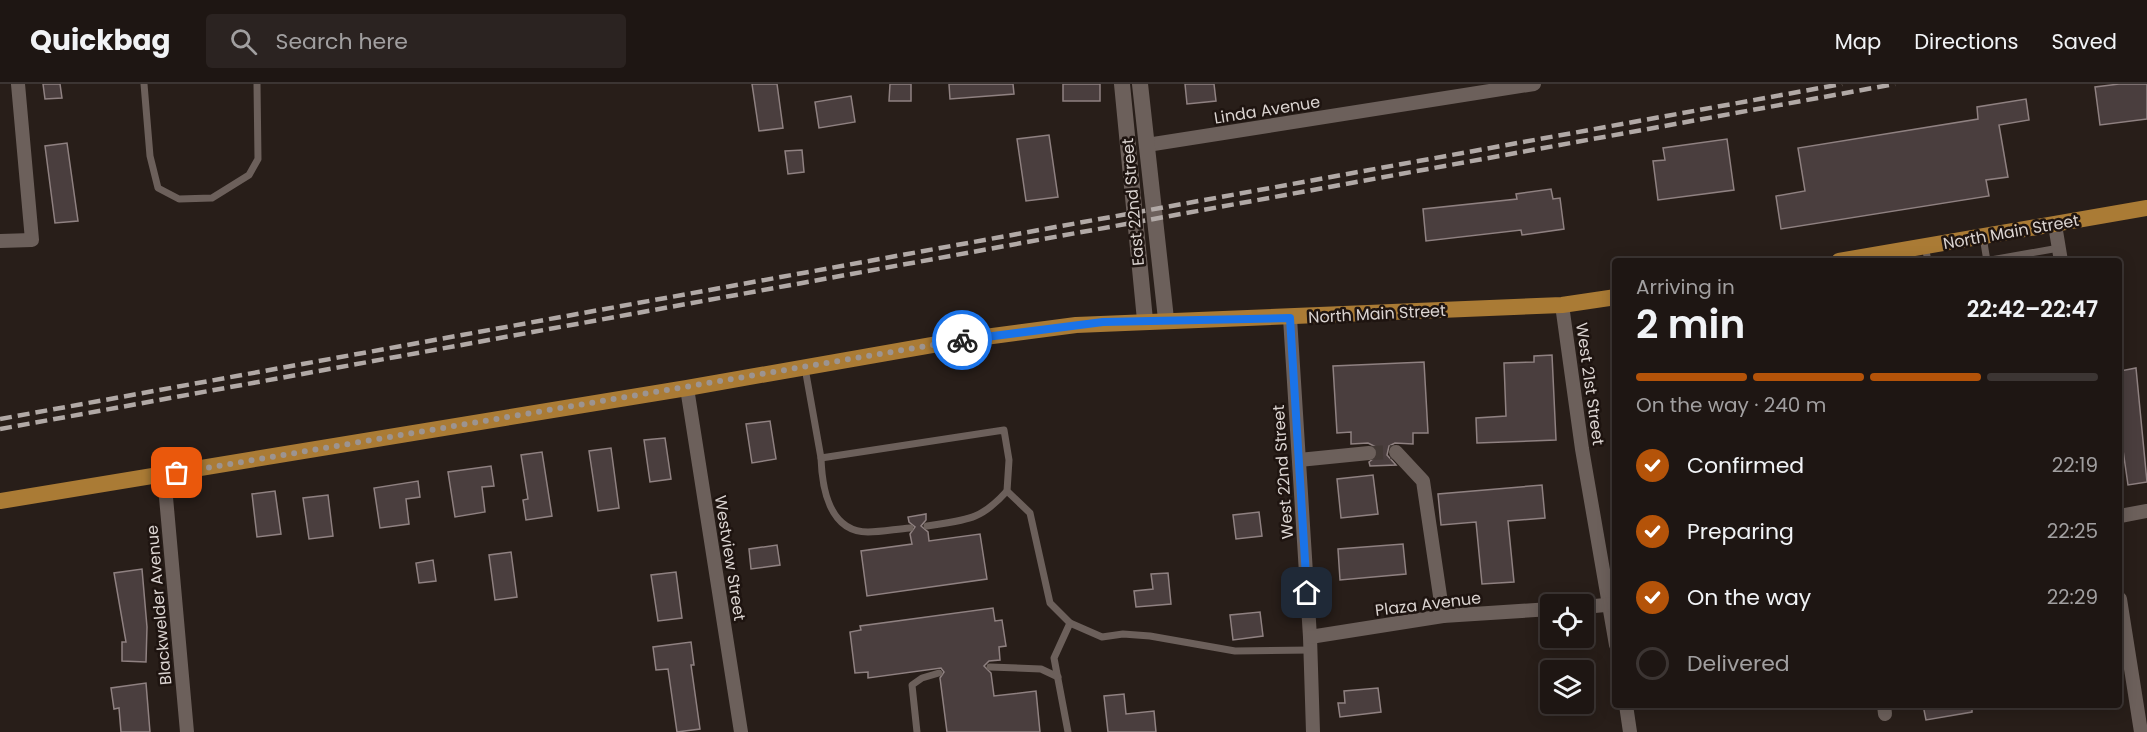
<!DOCTYPE html>
<html lang="en">
<head>
<meta charset="utf-8">
<style>
	body { margin:0; font-family:Poppins,sans-serif; background:#2b2321; color:#f1f3f6; height:100vh; display:flex; flex-direction:column; font-size:22px; white-space:nowrap }
	* { box-sizing:border-box; margin:0 }
	p { font-size:20px; color:#a19fa0 }
	.icon { flex:none; width:33px; height:33px; fill:none; stroke:currentColor; stroke-width:2; stroke-linecap:round; stroke-linejoin:round }
	.map { position:relative; flex:1; overflow:hidden }
	.details { position:absolute; left:1612px; top:174px; width:510px; height:450px; display:flex; flex-direction:column; background:#1e1613; border-radius:6px; box-shadow:0 3px 15px #0003,0 0 0 2px #3c3533 }
	.details>* { flex:none }
	.tools { position:absolute; left:1540px; top:510px; display:grid; gap:12px }
	.tools a { display:grid; place-items:center; width:54px; height:54px; border-radius:6px; background:#1e1613; box-shadow:0 3px 15px #0003,0 0 0 2px #3c3533; font-size:30px }
	.pin { position:absolute; display:grid; place-items:center; width:51px; height:51px; color:#fff; margin:-26px; border-radius:12px; box-shadow:0 3px 9px #0006 }
	.courier { position:absolute; display:grid; place-items:center; width:60px; height:60px; margin:-30px; border:4px solid #1a73e8; border-radius:50%; background:#fff; color:#222; box-shadow:0 2px 8px #0007 }
	.head em { font-style:normal; font-weight:600 }
	.head div { display:flex; flex-direction:column-reverse }
	.head { display:flex; align-items:center; justify-content:space-between; height:102px; padding:0 24px }
	h1 { font-size:39px; font-weight:600; line-height:45px }
	.bar { display:grid; grid-template-columns:repeat(4,1fr); gap:9px 6px; align-content:center; height:72px; padding:0 24px }
	.bar i { height:8px; border-radius:4px; background:#3c3533 }
	.bar .on { background:#b45309 }
	.bar p { grid-column:span 4 }
	ol { padding:0 24px; list-style:none }
	li { display:flex; align-items:center; gap:18px; height:66px }
	li p { margin-inline-start:auto }
	li .icon { padding:6px; border-radius:50%; background:#b45309; color:#fff; stroke-width:4 }
	li:last-child { color:#a19fa0 }
	li i { width:33px; height:33px; border:3px solid #3c3533; border-radius:50% }
	header { display:flex; align-items:center; gap:36px; box-sizing:border-box; height:84px; padding:0 30px; background:#1e1613; border-bottom:2px solid #3c3533 }
	header strong { font-size:28px }
	nav { display:flex; gap:33px; margin-inline-start:auto; font-size:21px }
	.search { width:420px; height:54px; background:#2b2321; display:flex; align-items:center; gap:15px; box-sizing:border-box; padding:0 21px; border-radius:6px; color:#a19fa0; font-size:22px }
	.map>svg:first-child { display:block }
	.building { fill:#4a3e3e; stroke:#8f8181; stroke-width:1.5 }
	.lines { fill:none; stroke-linecap:round; stroke-linejoin:round }
	.minor-tunnel { stroke:#433935; stroke-width:14; stroke-dasharray:14 7; stroke-linecap:butt }
	.service { stroke:#6c605b; stroke-width:7 }
	.minor { stroke:#6c605b; stroke-width:14 }
	.secondary { stroke:#6c605b; stroke-width:16 }
	.primary { stroke:#aa7b35; stroke-width:16 }
	.rail { stroke:#b1a9a6; stroke-width:4.5; stroke-dasharray:12 6; stroke-linecap:butt }
	.done { stroke:#9c9491; stroke-width:6; stroke-dasharray:0 10.8 }
	.route { stroke:#1a73e8; stroke-width:8 }
	.labels { text-anchor:middle; dominant-baseline:central; stroke-width:5; stroke-linejoin:round; paint-order:stroke }
	.street-label { font-size:16px; fill:#dbd4d1; stroke:#1e1410 }
</style>
</head>
<body>
<header>
<strong>Quickbag</strong>
<div class="search"><svg class="icon" aria-label="search" viewBox="0 0 24 24"><circle cx="10" cy="10" r="6"/><path d="M15 15l6 6"/></svg>Search here</div>
<nav><a>Map</a><a>Directions</a><a>Saved</a></nav>
</header>
<div class="map">
<svg width="2147" height="648" viewBox="0 0 2147 648">
	<rect width="100%" height="100%" fill="#281e19"/>
	<g class="building">
		<polygon points="43,0 60,0 62,14 45,15"/>
		<polygon points="752,0 777,0 783,44 759,47"/>
		<polygon points="890,0 911,0 911,17 889,17"/>
		<polygon points="949,0 1013,0 1014,10 950,15"/>
		<rect x="1063" y="0" width="37" height="17"/>
		<polygon points="1185,0 1214,0 1216,17 1187,20"/>
		<polygon points="2119,0 2147,0 2147,35 2100,41 2095,3"/>
		<polygon points="851,12 855,38 819,44 815,18"/>
		<polygon points="2026,15 2029,36 1999,41 2008,93 1986,96 1989,112 1781,145 1776,112 1805,107 1798,64 1978,35 1977,23"/>
		<polygon points="1049,51 1058,113 1026,117 1017,55"/>
		<polygon points="1727,55 1734,106 1658,116 1653,77 1665,76 1663,64"/>
		<polygon points="67,59 78,137 55,139 45,62"/>
		<polygon points="802,66 804,88 788,90 785,67"/>
		<polygon points="1551,105 1553,115 1560,114 1564,145 1522,151 1521,146 1426,157 1423,125 1517,115 1516,110"/>
		<polygon points="1552,271 1556,356 1477,359 1476,334 1506,332 1504,279 1534,278 1534,272"/>
		<polygon points="1424,278 1428,349 1413,349 1413,360 1395,359 1389,362 1387,371 1396,381 1370,382 1369,378 1377,372 1376,363 1368,359 1351,360 1351,348 1337,349 1333,282"/>
		<polygon points="2136,284 2147,398 2128,401 2120,345 2120,287"/>
		<polygon points="770,337 776,375 752,379 746,340"/>
		<polygon points="665,354 671,395 650,398 644,356"/>
		<polygon points="611,364 619,424 598,427 589,367"/>
		<polygon points="542,368 552,432 526,436 523,416 528,415 521,371"/>
		<polygon points="491,382 494,402 482,403 485,428 455,433 448,388"/>
		<polygon points="1373,391 1378,430 1341,434 1337,395"/>
		<polygon points="418,397 420,413 406,415 409,440 380,444 374,404"/>
		<polygon points="1542,401 1545,434 1508,437 1514,498 1482,500 1476,438 1441,441 1438,410"/>
		<polygon points="275,407 281,450 257,453 252,410"/>
		<polygon points="328,411 333,452 309,455 303,414"/>
		<polygon points="1259,428 1262,452 1236,455 1233,431"/>
		<polygon points="926,430 926,436 921,442 928,448 929,457 980,450 987,495 867,512 861,467 912,460 910,450 915,443 909,438 908,433"/>
		<polygon points="1403,460 1406,490 1340,496 1338,465"/>
		<polygon points="777,461 780,481 751,485 749,465"/>
		<polygon points="511,468 517,513 495,516 489,471"/>
		<polygon points="433,476 436,497 419,499 416,479"/>
		<polygon points="142,485 147,543 146,578 122,577 122,558 126,558 114,489"/>
		<polygon points="676,488 682,534 658,537 651,491"/>
		<polygon points="1168,489 1171,520 1136,523 1134,507 1153,505 1151,490"/>
		<polygon points="993,524 995,537 1002,536 1006,562 999,563 1000,576 989,577 984,582 991,589 994,612 1036,607 1040,648 947,648 940,594 944,588 941,584 868,594 868,588 855,589 850,548 861,546 860,542"/>
		<polygon points="1260,528 1263,552 1233,556 1230,531"/>
		<polygon points="691,558 694,581 691,581 700,645 677,648 668,585 656,586 653,563"/>
		<polygon points="146,599 150,648 121,648 119,624 114,625 111,604"/>
		<polygon points="1378,604 1381,628 1340,633 1338,619 1345,619 1344,607"/>
		<polygon points="1124,610 1126,630 1154,627 1156,648 1108,648 1104,612"/>
		<polygon points="1923,621 1972,621 1972,628 1926,636"/>
	</g>
	<g class="lines">
		<polyline class="minor-tunnel" points="1369,369 1396,368"/>
		<g class="service">
			<polyline points="144,0 150,72 158,104 179,115 212,114 249,91 258,75 257,0"/>
			<polyline points="1983,153 1987,177"/>
			<polyline points="1925,162 1928,177"/>
			<polyline points="1985,177 2059,164"/>
			<polyline points="805,284 821,374 1004,346 1009,376 1007,407 1030,429 1050,519 1070,539 1102,553 1123,550 1150,552 1235,567 1311,566"/>
			<path d="M821 374C822 403 829 448 868 448 882 448 896 445 910 444"/>
			<path d="M927 442C966 436 980 437 1007 407"/>
			<polyline points="990,583 1041,585 1058,593"/>
			<polyline points="917,648 912,601 922,594 939,589"/>
			<polyline points="1068,648 1054,574 1070,539"/>
		</g>
		<g class="minor">
			<polyline points="1147,61 1534,0"/>
			<polyline points="2055,141 2061,177"/>
			<polyline points="0,157 32,156 18,0"/>
			<polyline points="1562,221 1582,365 1616,561"/>
			<polyline points="1290,234 1310,553 1313,648"/>
			<polyline points="687,304 741,648"/>
			<polyline points="1396,368 1423,397 1443,532"/>
			<polyline points="1299,376 1369,369"/>
			<polyline points="164,391 187,648"/>
			<polyline points="2120,432 2147,427"/>
			<polyline points="2120,515 2141,648"/>
			<polyline points="1584,523 1616,520"/>
			<polyline points="1310,553 1443,532 1551,525"/>
			<polyline points="1626,621 1630,648"/>
			<polyline points="1884,621 1885,630"/>
		</g>
		<g class="secondary">
			<polyline points="1122,0 1145,236"/>
			<polyline points="1140,0 1166,235"/>
		</g>
		<g class="primary">
			<polyline points="1839,177 2147,124"/>
			<polyline points="0,417 687,304 955,257 1076,241 1562,221 1616,213"/>
		</g>
		<g class="rail">
			<polyline points="0,335 1842,0"/>
			<polyline points="0,345 1895,0"/>
		</g>
	</g>
	<g class="lines">
		<polyline class="done" points="177,389 962,256"/>
		<polyline class="route" points="962,256 1103,238 1290,234 1307,509"/>
	</g>
	<g class="labels">
		<g class="street-label">
			<text transform="translate(1267 26) rotate(-9)">Linda Avenue</text>
			<text transform="translate(1133 118) rotate(-95)">East 22nd Street</text>
			<text transform="translate(2011 148) rotate(-10)">North Main Street</text>
			<text transform="translate(1377 230) rotate(-3)">North Main Street</text>
			<text transform="translate(1590 300) rotate(82)">West 21st Street</text>
			<text transform="translate(1283 388) rotate(-94)">West 22nd Street</text>
			<text transform="translate(730 474) rotate(81)">Westview Street</text>
			<text transform="translate(1428 520) rotate(-7)">Plaza Avenue</text>
			<text transform="translate(159 521) rotate(-95)">Blackwelder Avenue</text>
		</g>
	</g>
</svg>
<div class="tools">
<a><svg class="icon" aria-label="locate" viewBox="0 0 24 24"><circle cx="12" cy="12" r="6"/><path d="M12 2v4M12 18v4M2 12h4M18 12h4"/></svg></a>
<a><svg class="icon" aria-label="layers" viewBox="0 0 24 24"><path d="M12 4l9 5-9 5-9-5zM3 14l9 5 9-5"/></svg></a>
</div>
<div class="pin" style="left:177px;top:389px;background:#ea580c"><svg class="icon" aria-label="bag" viewBox="0 0 24 24"><path d="M5 8h14l-1 12H6zM9 8a3 3 0 0 1 6 0"/></svg></div>
<div class="pin" style="left:1307px;top:509px;background:#1f2937"><svg class="icon" aria-label="home" viewBox="0 0 24 24"><path d="M3 11l9-7 9 7M6 9v11h12V9"/></svg></div>
<div class="courier" style="left:962px;top:256px"><svg class="icon" aria-label="bike" viewBox="0 0 24 24"><circle cx="6" cy="16" r="4"/><circle cx="18" cy="16" r="4"/><path d="M6 16l4-8h5l3 8M10 8l3 8H6M13 5h3"/></svg></div>
<section class="details">
<div class="head"><div><h1>2 min</h1><p>Arriving in</p></div><em>22:42–22:47</em></div>
<div class="bar"><i class="on"></i><i class="on"></i><i class="on"></i><i></i><p>On the way · 240 m</p></div>
<ol>
<li><svg class="icon" aria-label="check" viewBox="0 0 24 24"><path d="M5 12l5 5 9-10"/></svg>Confirmed<p>22:19</p></li>
<li><svg class="icon" aria-label="check" viewBox="0 0 24 24"><path d="M5 12l5 5 9-10"/></svg>Preparing<p>22:25</p></li>
<li><svg class="icon" aria-label="check" viewBox="0 0 24 24"><path d="M5 12l5 5 9-10"/></svg>On the way<p>22:29</p></li>
<li><i></i>Delivered</li>
</ol>
</section>
</div>
</body>
</html>
